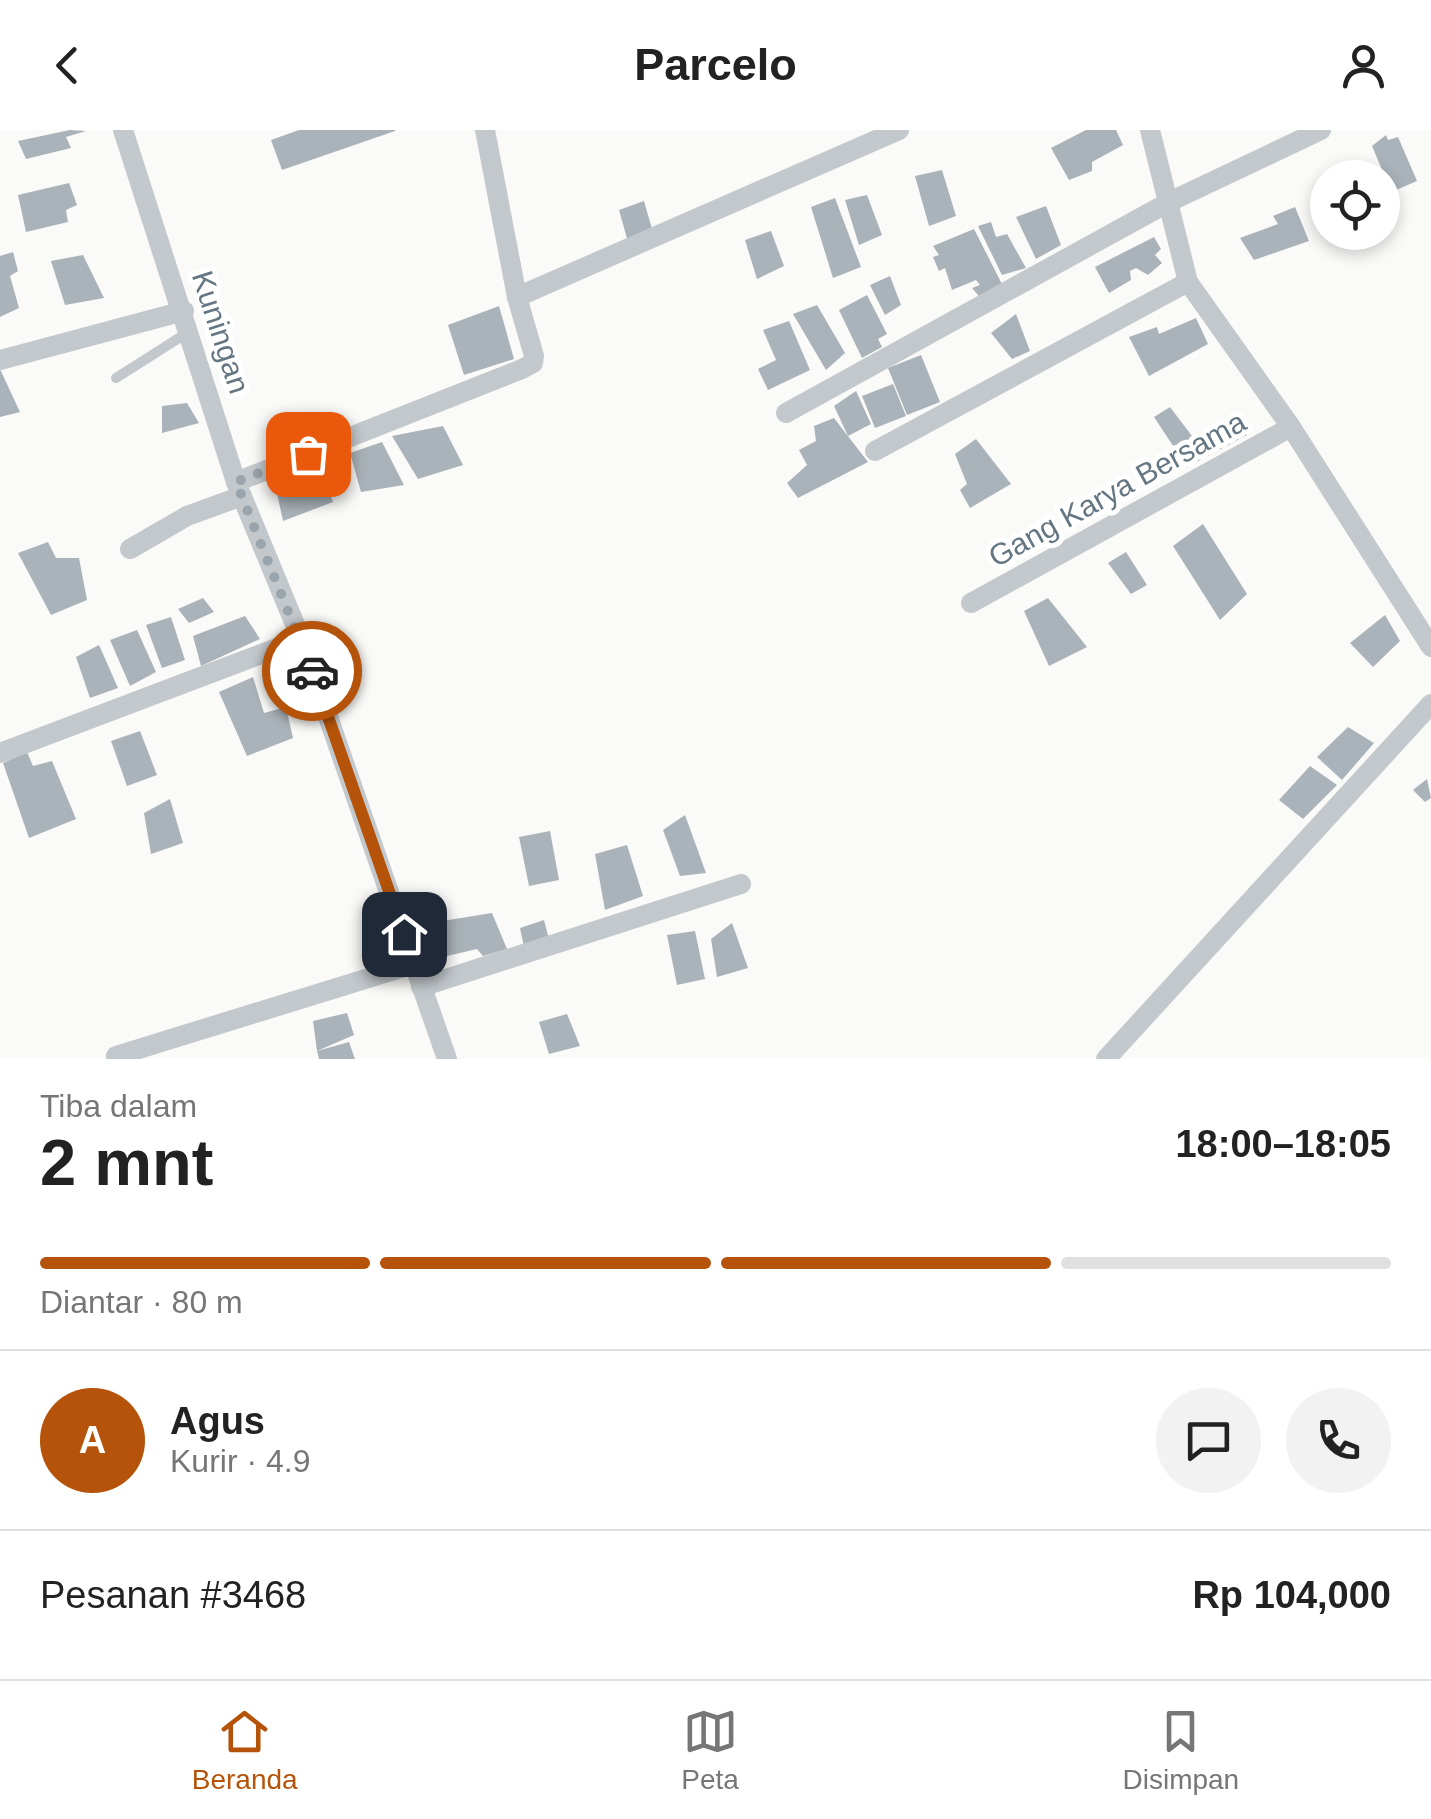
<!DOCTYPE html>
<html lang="id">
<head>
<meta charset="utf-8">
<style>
	body { margin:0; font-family:Helvetica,sans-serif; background:#f2f2f2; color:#222; height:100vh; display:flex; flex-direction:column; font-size:38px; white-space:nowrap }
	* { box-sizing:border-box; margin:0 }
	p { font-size:32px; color:#767676 }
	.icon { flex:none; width:55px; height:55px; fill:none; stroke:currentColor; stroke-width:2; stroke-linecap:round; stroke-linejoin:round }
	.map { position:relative; height:929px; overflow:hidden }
	.sheet { display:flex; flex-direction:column; background:#fff; flex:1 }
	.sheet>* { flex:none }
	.buttons { position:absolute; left:1310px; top:30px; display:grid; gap:20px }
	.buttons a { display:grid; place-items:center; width:90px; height:90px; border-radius:50%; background:#fff; box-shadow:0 5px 15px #0003; font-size:50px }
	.pin { position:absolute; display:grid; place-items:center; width:85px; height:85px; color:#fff; margin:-42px; border-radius:20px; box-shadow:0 5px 15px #0006 }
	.courier { position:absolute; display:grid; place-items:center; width:100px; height:100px; margin:-50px; border:8px solid #b45309; border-radius:50%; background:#fff; color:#222; box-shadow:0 2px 12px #0007 }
	.head em { font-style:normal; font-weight:800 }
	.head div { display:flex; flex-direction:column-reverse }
	.head { display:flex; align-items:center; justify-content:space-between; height:170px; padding:0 40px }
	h1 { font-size:65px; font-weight:800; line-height:75px }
	.bar { display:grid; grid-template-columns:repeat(4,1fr); gap:15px 10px; align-content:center; height:120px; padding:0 40px }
	.bar i { height:12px; border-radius:8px; background:#e0e0e0 }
	.bar .on { background:#b45309 }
	.bar p { grid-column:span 4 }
	.line { display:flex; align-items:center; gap:25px; padding:0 40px; border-top:2px solid #e0e0e0 }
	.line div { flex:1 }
	.round { display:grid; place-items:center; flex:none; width:105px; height:105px; border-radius:52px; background:#f2f2f2 }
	header { display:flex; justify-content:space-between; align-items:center; height:130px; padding:0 40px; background:#fff; font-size:45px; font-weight:800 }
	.tabs { display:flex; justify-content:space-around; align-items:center; height:140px; border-top:2px solid #e0e0e0; background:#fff; font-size:28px; color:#767676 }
	.tabs a { display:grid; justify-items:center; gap:5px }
	.tabs .on { color:#b45309 }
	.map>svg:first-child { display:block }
	.building { fill:#aab3b9 }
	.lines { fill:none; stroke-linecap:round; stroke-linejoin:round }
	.lane { stroke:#c3c8cc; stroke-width:10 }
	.street { stroke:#c3c8cc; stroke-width:20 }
	.done { stroke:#99a4ac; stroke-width:10; stroke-dasharray:0 18 }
	.route { stroke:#b45309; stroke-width:12 }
	.labels { text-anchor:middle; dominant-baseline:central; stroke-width:10; stroke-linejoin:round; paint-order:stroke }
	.street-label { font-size:30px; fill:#657683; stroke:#fff }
</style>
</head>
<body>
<header><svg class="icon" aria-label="back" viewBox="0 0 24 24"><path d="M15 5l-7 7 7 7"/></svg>Parcelo<svg class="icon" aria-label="person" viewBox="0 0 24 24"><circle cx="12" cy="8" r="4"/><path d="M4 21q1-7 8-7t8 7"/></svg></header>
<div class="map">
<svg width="1431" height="929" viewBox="0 0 1431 929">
	<rect width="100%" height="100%" fill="#fafaf8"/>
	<g class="building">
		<polygon points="70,0 86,1 66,7 71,18 26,29 18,11"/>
		<polygon points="299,0 395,0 395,1 282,40 271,10"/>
		<polygon points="1086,0 1116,0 1123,15 1092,32 1092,41 1069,50 1051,18"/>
		<polygon points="1386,5 1388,10 1398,7 1417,51 1382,66 1382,48 1371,48 1383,42 1372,16"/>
		<polygon points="942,40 956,86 929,96 915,46"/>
		<polygon points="69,53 77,75 66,80 68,92 26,102 18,65"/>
		<polygon points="867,65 882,105 859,115 845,70"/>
		<polygon points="835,68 861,137 833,148 811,77"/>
		<polygon points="644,71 652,99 628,112 619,80"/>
		<polygon points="1046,76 1061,115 1036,129 1016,87"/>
		<polygon points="1295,77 1309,111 1254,130 1240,108 1278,94 1273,86"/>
		<polygon points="991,92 996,107 1007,104 1026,138 1002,145 978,96"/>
		<polygon points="974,99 1004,158 983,171 972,158 980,155 976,150 952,160 945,138 939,141 933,127 939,125 933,116"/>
		<polygon points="771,101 784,136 757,149 745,110"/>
		<polygon points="1154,107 1161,119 1155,125 1162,133 1148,145 1136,138 1130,141 1131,150 1109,163 1095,137"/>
		<polygon points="13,122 18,141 10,146 19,178 0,187 0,126"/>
		<polygon points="83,125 104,168 65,175 51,131"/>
		<polygon points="890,146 901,175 885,185 870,155"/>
		<polygon points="867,165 887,204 878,209 882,217 862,228 839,180"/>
		<polygon points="817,175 845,223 826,240 793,184"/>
		<polygon points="499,176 514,229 464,245 448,195"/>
		<polygon points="1016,184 1030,221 1012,229 991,203"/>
		<polygon points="1196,188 1208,214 1149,246 1129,207 1157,197 1159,204"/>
		<polygon points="789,191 810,240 768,260 758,239 776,230 763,200"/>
		<polygon points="921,225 940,272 907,285 888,238"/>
		<polygon points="0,239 20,282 0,287"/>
		<polygon points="893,254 906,286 875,298 862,266"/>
		<polygon points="856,261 871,294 848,306 834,276"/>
		<polygon points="187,273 199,293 162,303 162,276"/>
		<polygon points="1170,277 1195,310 1241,284 1247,305 1187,337 1154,287"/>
		<polygon points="834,288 868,332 798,368 787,353 807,335 799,320 816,311 814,296"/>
		<polygon points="443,296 463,335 418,349 392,306"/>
		<polygon points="976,309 1011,354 970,378 960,360 967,354 955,324"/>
		<polygon points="382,312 404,355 361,362 350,323"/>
		<polygon points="319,330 333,372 283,391 275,354"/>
		<polygon points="1203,394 1247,464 1220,490 1173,416"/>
		<polygon points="48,412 56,428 79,428 87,470 51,485 18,423"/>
		<polygon points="1126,422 1147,455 1131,464 1108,433"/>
		<polygon points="203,468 214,482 189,493 178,479"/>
		<polygon points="1048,468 1087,517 1049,536 1024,481"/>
		<polygon points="1385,485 1400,511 1373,537 1350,513"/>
		<polygon points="245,486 260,509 201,536 193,506"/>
		<polygon points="171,487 185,530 162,538 146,495"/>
		<polygon points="137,500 156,542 130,556 110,510"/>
		<polygon points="99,515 118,558 90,568 76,527"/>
		<polygon points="253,547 264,583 286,577 293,608 247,626 219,562"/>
		<polygon points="1348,597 1374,613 1342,650 1317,627"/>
		<polygon points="140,601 157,645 127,656 111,611"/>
		<polygon points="27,622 33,636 52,631 76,689 29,708 3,633"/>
		<polygon points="1310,636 1337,655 1303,689 1279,670"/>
		<polygon points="1427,649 1431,668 1425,672 1413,660"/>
		<polygon points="170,669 183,713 151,724 144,683"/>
		<polygon points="685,685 706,743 680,746 663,700"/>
		<polygon points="550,701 559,750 529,756 519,707"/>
		<polygon points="627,715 643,766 605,780 595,724"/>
		<polygon points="492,783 507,819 483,826 477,819 447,826 442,791"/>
		<polygon points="544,790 550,813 525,821 520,798"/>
		<polygon points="732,793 748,838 717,847 711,809"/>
		<polygon points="695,801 705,849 677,855 667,805"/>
		<polygon points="347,883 354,905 317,921 313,891"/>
		<polygon points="567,884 580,916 549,924 539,892"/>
		<polygon points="349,912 355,929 319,929 317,921"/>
	</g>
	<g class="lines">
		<polyline class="lane" points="116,248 190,201"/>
		<g class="street">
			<polyline points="123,0 236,352 301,509 447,929"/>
			<polyline points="485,0 517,167"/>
			<polyline points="1150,0 1188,152 1291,297 1431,517"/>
			<polyline points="0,230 184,181"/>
			<polyline points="786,283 1169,72 1321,0"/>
			<polyline points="875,321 1188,152"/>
			<polyline points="236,352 522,239 533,233 534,226 517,167 899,0"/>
			<polyline points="130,419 187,386 242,366"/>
			<polyline points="971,473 1291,297"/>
			<polyline points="0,623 301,509"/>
			<polyline points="421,857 741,754"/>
			<polyline points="116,926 414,834"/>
			<polyline points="1106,929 1431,574"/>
		</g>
	</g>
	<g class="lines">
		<polyline class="done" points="308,324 236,352 312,541"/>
		<polyline class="route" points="312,541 404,804"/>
	</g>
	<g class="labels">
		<g class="street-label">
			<text transform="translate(221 202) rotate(72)">Kuningan</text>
			<text transform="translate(1117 359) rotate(-29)">Gang Karya Bersama</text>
		</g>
	</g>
</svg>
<div class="buttons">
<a><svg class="icon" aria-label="locate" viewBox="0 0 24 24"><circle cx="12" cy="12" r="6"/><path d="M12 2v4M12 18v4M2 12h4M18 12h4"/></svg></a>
</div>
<div class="pin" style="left:308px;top:324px;background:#ea580c"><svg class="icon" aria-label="bag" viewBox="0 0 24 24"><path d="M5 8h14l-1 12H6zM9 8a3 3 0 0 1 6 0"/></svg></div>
<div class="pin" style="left:404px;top:804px;background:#1f2937"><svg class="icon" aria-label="home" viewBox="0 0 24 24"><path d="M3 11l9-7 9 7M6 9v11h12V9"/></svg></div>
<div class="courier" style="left:312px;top:541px"><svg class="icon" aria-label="car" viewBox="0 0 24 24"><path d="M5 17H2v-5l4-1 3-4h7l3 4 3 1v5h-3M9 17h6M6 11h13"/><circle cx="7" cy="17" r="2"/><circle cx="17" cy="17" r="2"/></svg></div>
</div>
<section class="sheet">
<div class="head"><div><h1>2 mnt</h1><p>Tiba dalam</p></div><em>18:00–18:05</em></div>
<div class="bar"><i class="on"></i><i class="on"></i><i class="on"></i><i></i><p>Diantar · 80 m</p></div>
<div class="line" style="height:180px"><b class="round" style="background:#b45309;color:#fff">A</b><div><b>Agus</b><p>Kurir · 4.9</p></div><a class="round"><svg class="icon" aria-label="chat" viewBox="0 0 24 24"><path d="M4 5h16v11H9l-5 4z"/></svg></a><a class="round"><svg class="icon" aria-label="phone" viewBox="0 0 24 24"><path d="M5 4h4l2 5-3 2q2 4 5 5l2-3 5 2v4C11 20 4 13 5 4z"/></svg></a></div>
<div class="line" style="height:130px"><div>Pesanan #3468</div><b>Rp 104,000</b></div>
</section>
<nav class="tabs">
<a class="on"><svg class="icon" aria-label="home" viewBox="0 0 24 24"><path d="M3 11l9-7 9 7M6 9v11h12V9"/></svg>Beranda</a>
<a><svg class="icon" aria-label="map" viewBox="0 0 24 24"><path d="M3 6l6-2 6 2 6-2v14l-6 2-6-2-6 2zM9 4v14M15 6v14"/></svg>Peta</a>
<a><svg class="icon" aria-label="saved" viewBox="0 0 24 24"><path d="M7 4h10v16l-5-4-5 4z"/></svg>Disimpan</a>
</nav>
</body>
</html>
